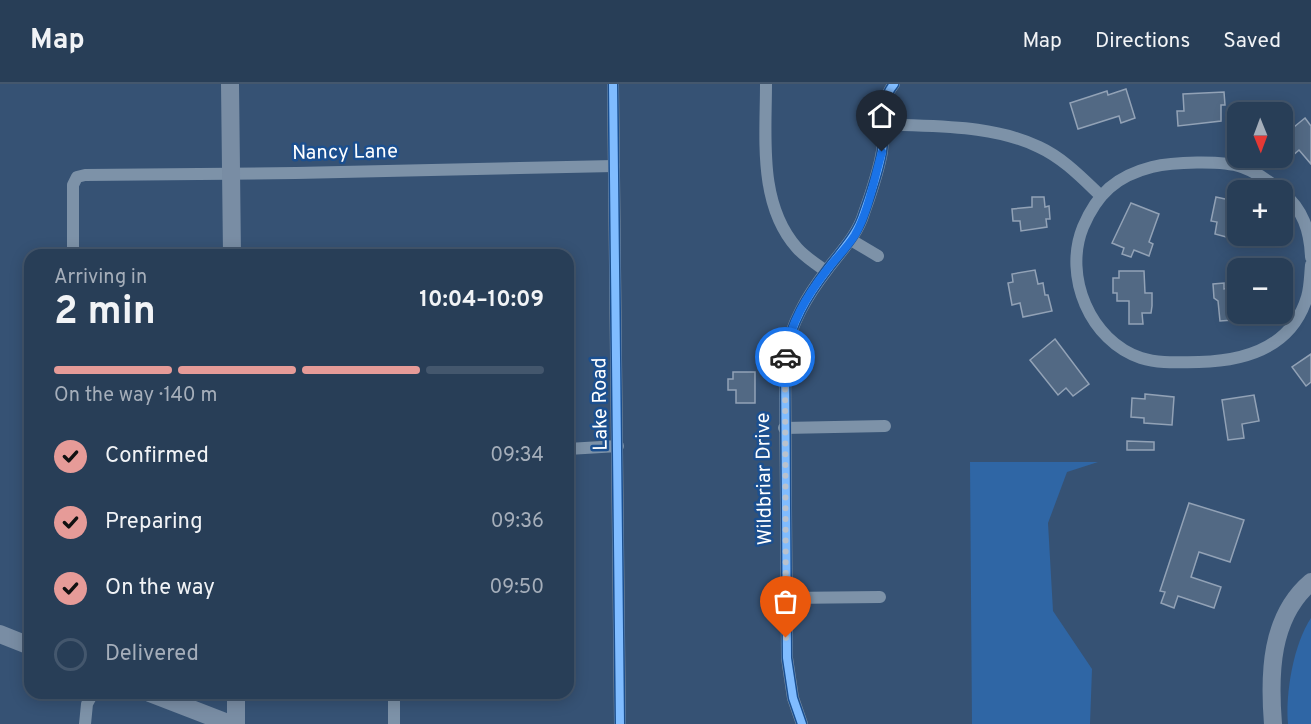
<!DOCTYPE html>
<html lang="en">
<head>
<meta charset="utf-8">
<style>
	body { margin:0; font-family:Overpass,sans-serif; background:#344961; color:#f1f3f6; height:100vh; display:flex; flex-direction:column; font-size:22px; white-space:nowrap }
	* { box-sizing:border-box; margin:0 }
	p { font-size:20px; color:#a5aeba }
	.icon { flex:none; width:33px; height:33px; fill:none; stroke:currentColor; stroke-width:2; stroke-linecap:round; stroke-linejoin:round }
	.map { position:relative; flex:1; overflow:hidden }
	.sheet { position:absolute; left:24px; top:165px; width:550px; height:450px; display:flex; flex-direction:column; background:#283e57; border-radius:18px; box-shadow:0 3px 15px #0003,0 0 0 2px #44576d }
	.sheet>* { flex:none }
	.needle { width:39px; rotate:179deg }
	.buttons { position:absolute; left:1227px; top:18px; display:grid; gap:12px }
	.buttons a { display:grid; place-items:center; width:66px; height:66px; border-radius:12px; background:#283e57; box-shadow:0 3px 15px #0003,0 0 0 2px #44576d; font-size:30px }
	.pin { position:absolute; display:grid; place-items:center; width:51px; height:51px; color:#fff; margin:-62px -26px; border-radius:50% 50% 50% 0; rotate:-45deg; box-shadow:0 0 6px #0007 }
	.pin .icon { rotate:45deg }
	.courier { position:absolute; display:grid; place-items:center; width:60px; height:60px; margin:-30px; border:4px solid #1a73e8; border-radius:50%; background:#fff; color:#222; box-shadow:0 2px 8px #0007 }
	.overview em { font-style:normal; font-weight:700 }
	.overview div { display:flex; flex-direction:column-reverse }
	.overview { display:flex; align-items:center; justify-content:space-between; height:102px; padding:0 30px }
	h1 { font-size:39px; font-weight:700; line-height:45px }
	.bar { display:grid; grid-template-columns:repeat(4,1fr); gap:9px 6px; align-content:center; height:72px; padding:0 30px }
	.bar i { height:8px; border-radius:4px; background:#44576d }
	.bar .current { background:#e69b98 }
	.bar p { grid-column:span 4 }
	ol { padding:0 30px; list-style:none }
	li { display:flex; align-items:center; gap:18px; height:66px }
	li p { margin-inline-start:auto }
	li .icon { padding:6px; border-radius:50%; background:#e69b98; color:#111; stroke-width:4 }
	li:last-child { color:#a5aeba }
	li i { width:33px; height:33px; border:3px solid #44576d; border-radius:50% }
	header { display:flex; align-items:center; gap:36px; box-sizing:border-box; height:84px; padding:0 30px; background:#283e57; border-bottom:2px solid #44576d }
	header strong { font-size:28px }
	nav { display:flex; gap:33px; margin-inline-start:auto; font-size:21px }
	.map>svg:first-child { display:block }
	.green { fill:#2f66a5 }
	.building { fill:#526984; stroke:#92a2b6; stroke-width:1.5 }
	.lines { fill:none; stroke-linecap:round; stroke-linejoin:round }
	.street { stroke:#7d92a8; stroke-width:12 }
	.secondary { stroke:#798da4; stroke-width:18 }
	.cycleway-casing { stroke:#1b4f8f; stroke-width:11 }
	.cycleway { stroke:#80bcff; stroke-width:8 }
	.done { stroke:#b9c2ce; stroke-width:6; stroke-dasharray:0 10.8 }
	.route { stroke:#1a73e8; stroke-width:8 }
	.labels { text-anchor:middle; dominant-baseline:central; stroke-width:5; stroke-linejoin:round; paint-order:stroke }
	.street-label { font-size:20px; fill:#fff; stroke:#1b4f8f }
</style>
</head>
<body>
<header>
<strong>Map</strong>
<nav><a>Map</a><a>Directions</a><a>Saved</a></nav>
</header>
<div class="map">
<svg width="1311" height="640" viewBox="0 0 1311 640">
	<rect width="100%" height="100%" fill="#365274"/>
	<g class="green">
		<polygon points="970,378 1098,378 1067,388 1048,439 1053,527 1092,585 1090,640 972,640"/>
		<path d="M1311 534V640H1288C1285 609 1294 559 1311 534Z"/>
	</g>
	<g class="building">
		<polygon points="1126,5 1135,34 1121,39 1119,32 1078,45 1070,19 1107,7 1108,11"/>
		<polygon points="1224,8 1225,21 1221,21 1221,37 1178,42 1177,27 1184,27 1183,10"/>
		<polygon points="1305,34 1311,42 1311,80 1299,66 1291,73 1282,63 1282,40 1289,47"/>
		<polygon points="1032,113 1044,113 1045,123 1049,122 1050,135 1046,135 1047,143 1021,147 1020,137 1013,137 1012,125 1032,123"/>
		<polygon points="1216,113 1230,116 1228,127 1238,129 1238,152 1235,151 1234,155 1215,150 1217,138 1211,137"/>
		<polygon points="1131,119 1159,130 1149,158 1153,160 1149,172 1134,166 1131,173 1122,170 1124,164 1112,159"/>
		<polygon points="1035,186 1038,200 1043,199 1045,211 1048,211 1052,227 1023,233 1020,219 1012,221 1008,199 1013,198 1012,190"/>
		<polygon points="1119,187 1144,187 1145,209 1152,209 1152,222 1151,229 1142,229 1143,240 1129,240 1129,217 1117,217 1117,209 1113,209 1113,194 1119,194"/>
		<polygon points="1224,199 1224,205 1238,203 1238,228 1232,229 1233,236 1220,237 1218,217 1214,214 1213,200"/>
		<polygon points="1055,255 1089,300 1073,312 1066,304 1058,311 1030,276"/>
		<polygon points="1311,270 1311,298 1306,302 1292,283"/>
		<polygon points="733,288 755,288 755,319 736,319 736,306 728,306 728,295 733,295"/>
		<polygon points="1145,310 1174,313 1172,341 1144,339 1144,334 1131,333 1132,314 1145,315"/>
		<polygon points="1254,311 1259,337 1242,340 1244,354 1228,356 1222,316"/>
		<polygon points="1127,357 1154,358 1154,366 1127,366"/>
		<polygon points="1189,419 1244,436 1230,478 1199,468 1191,493 1221,503 1214,524 1178,512 1174,524 1161,519 1165,508 1160,507"/>
	</g>
	<g class="lines">
		<g class="street">
			<polyline points="613,0 620,640"/>
			<path d="M766 0C766 54 758 120 797 164 805 173 816 180 826 187"/>
			<path d="M883 40C935 43 991 40 1039 63 1063 74 1082 94 1101 112"/>
			<path d="M1280 106C1269 97 1256 88 1242 83 1222 76 1172 78 1152 83 1116 92 1097 110 1083 143 1063 192 1090 257 1141 274 1160 280 1180 278 1199 278 1246 277 1292 263 1307 213 1310 203 1310 191 1311 181"/>
			<path d="M1282 108C1303 125 1310 147 1311 173"/>
			<polyline points="851,156 878,172"/>
			<polyline points="73,171 73,101 77,93 85,91 296,89 614,82"/>
			<polyline points="784,344 885,342"/>
			<polyline points="568,365 618,362"/>
			<polyline points="786,514 880,513"/>
			<polyline points="394,609 394,640"/>
			<polyline points="85,640 87,620 93,609"/>
			<path d="M802 640 793 614 787 574 785 272C791 239 807 212 827 186 841 167 857 152 864 129 871 109 879 87 882 67 885 45 879 17 894 0"/>
		</g>
		<g class="secondary">
			<polyline points="230,0 232,171"/>
			<polyline points="0,550 30,562"/>
			<polyline points="150,609 230,640"/>
			<polyline points="236,609 236,640"/>
			<path d="M1273 640C1269 590 1270 533 1311 498"/>
		</g>
		<defs>
			<g id="cycleway">
				<polyline points="613,0 620,640"/>
				<path d="M802 640 793 614 787 574 785 272C791 239 807 212 827 186 841 167 857 152 864 129 871 109 879 87 882 67 885 45 879 17 894 0"/>
			</g>
		</defs>
		<use href="#cycleway" class="cycleway-casing"/>
		<use href="#cycleway" class="cycleway"/>
	</g>
	<g class="lines">
		<polyline class="done" points="785,273 786,554"/>
		<path class="route" d="M785 273C790 240 806 213 826 187 835 175 847 164 855 151 869 126 874 95 882 68"/>
	</g>
	<g class="labels">
		<g class="street-label">
			<text transform="translate(345 69) rotate(-1)">Nancy Lane</text>
			<text transform="translate(601 320) rotate(-91)">Lake Road</text>
			<text transform="translate(765 395) rotate(-91)">Wildbriar Drive</text>
		</g>
	</g>
</svg>
<div class="buttons">
<a><svg class="needle" viewBox="-14 -14 28 28"><path d="M0-13l5 13h-10z" fill="#e53935"/><path d="M0 13l5-13h-10z" fill="#a5aeba"/></svg></a>
<a>+</a>
<a>−</a>
</div>
<div class="pin" style="left:786px;top:554px;background:#ea580c"><svg class="icon" aria-label="bag" viewBox="0 0 24 24"><path d="M5 8h14l-1 12H6zM9 8a3 3 0 0 1 6 0"/></svg></div>
<div class="pin" style="left:882px;top:68px;background:#1f2937"><svg class="icon" aria-label="home" viewBox="0 0 24 24"><path d="M3 11l9-7 9 7M6 9v11h12V9"/></svg></div>
<div class="courier" style="left:785px;top:273px"><svg class="icon" aria-label="car" viewBox="0 0 24 24"><path d="M5 17H2v-5l4-1 3-4h7l3 4 3 1v5h-3M9 17h6M6 11h13"/><circle cx="7" cy="17" r="2"/><circle cx="17" cy="17" r="2"/></svg></div>
<section class="sheet">
<div class="overview"><div><h1>2 min</h1><p>Arriving in</p></div><em>10:04–10:09</em></div>
<div class="bar"><i class="current"></i><i class="current"></i><i class="current"></i><i></i><p>On the way · 140 m</p></div>
<ol>
<li><svg class="icon" aria-label="check" viewBox="0 0 24 24"><path d="M5 12l5 5 9-10"/></svg>Confirmed<p>09:34</p></li>
<li><svg class="icon" aria-label="check" viewBox="0 0 24 24"><path d="M5 12l5 5 9-10"/></svg>Preparing<p>09:36</p></li>
<li><svg class="icon" aria-label="check" viewBox="0 0 24 24"><path d="M5 12l5 5 9-10"/></svg>On the way<p>09:50</p></li>
<li><i></i>Delivered</li>
</ol>
</section>
</div>
</body>
</html>
